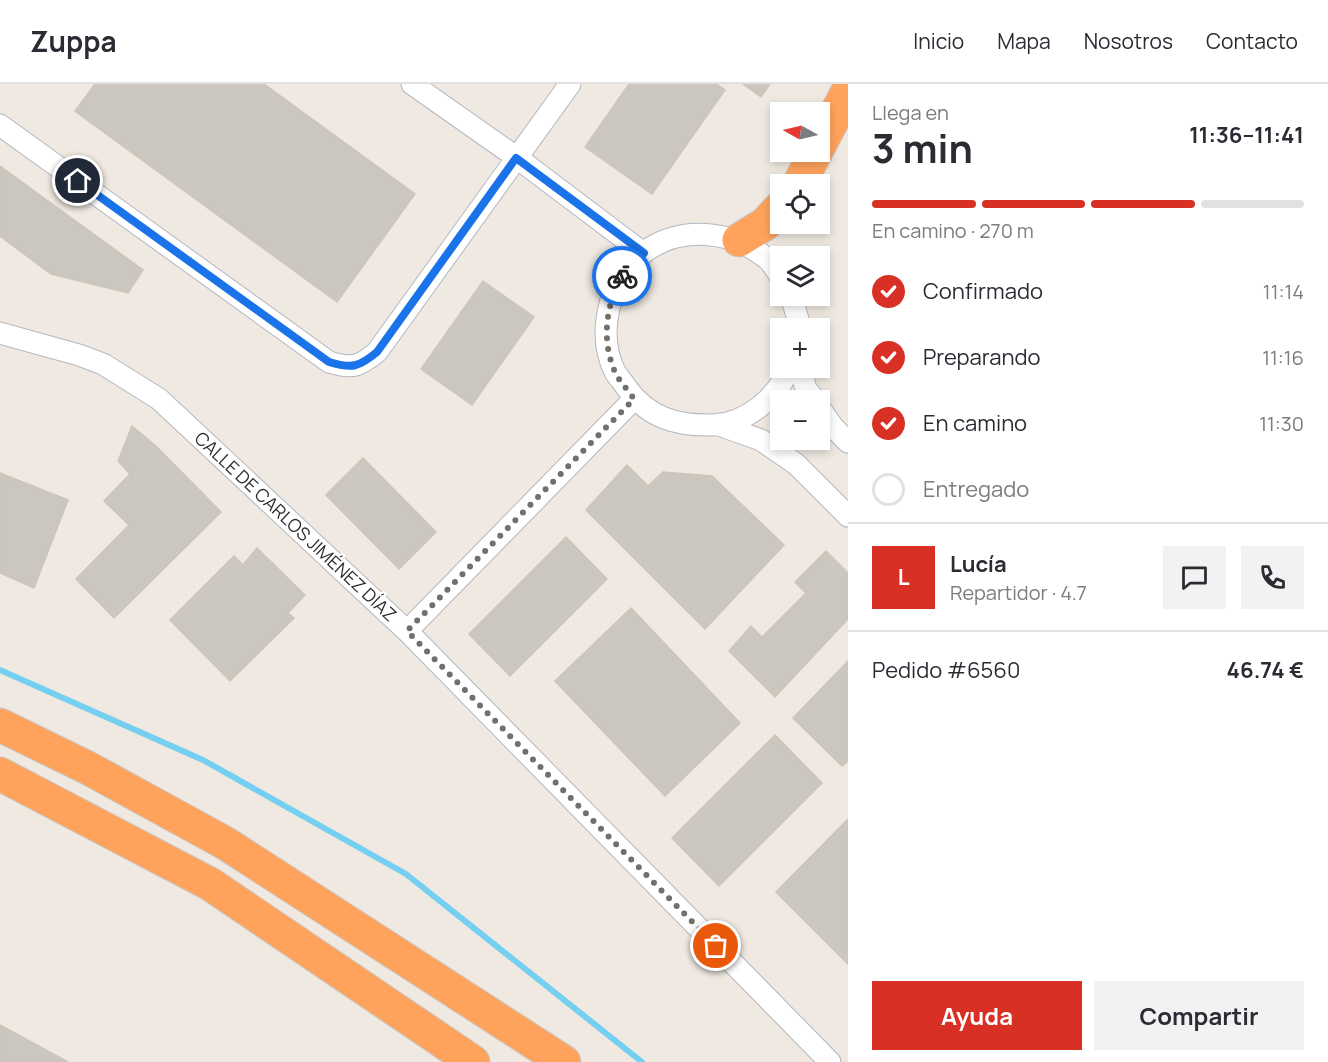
<!DOCTYPE html>
<html lang="es">
<head>
<meta charset="utf-8">
<style>
	body { margin:0; font-family:Manrope,sans-serif; background:#f2f2f3; color:#2b2b33; height:100vh; display:flex; flex-direction:column; font-size:22px; white-space:nowrap }
	* { box-sizing:border-box; margin:0 }
	p { font-size:20px; color:#7c7c81 }
	.icon { flex:none; width:33px; height:33px; fill:none; stroke:currentColor; stroke-width:2; stroke-linecap:round; stroke-linejoin:round }
	.map { position:relative; flex:1; overflow:hidden }
	.side { display:flex; flex-direction:column; background:#fff; width:480px }
	.side>* { flex:none }
	.needle { width:39px; rotate:278deg }
	.buttons { position:absolute; left:770px; top:18px; display:grid; gap:12px }
	.buttons a { display:grid; place-items:center; width:60px; height:60px; border-radius:0px; background:#fff; box-shadow:0 3px 9px #0003; font-size:30px }
	.pin { position:absolute; display:grid; place-items:center; width:51px; height:51px; color:#fff; margin:-26px; border:3px solid #fff; border-radius:50%; box-shadow:0 2px 6px #0007 }
	.courier { position:absolute; display:grid; place-items:center; width:60px; height:60px; margin:-30px; border:4px solid #1a73e8; border-radius:50%; background:#fff; color:#222; box-shadow:0 2px 8px #0007 }
	.overview em { font-style:normal; font-weight:700 }
	.overview div { display:flex; flex-direction:column-reverse }
	.overview { display:flex; align-items:center; justify-content:space-between; height:102px; padding:0 24px }
	h1 { font-size:39px; font-weight:700; line-height:45px }
	.bar { display:grid; grid-template-columns:repeat(4,1fr); gap:9px 6px; align-content:center; height:72px; padding:0 24px }
	.bar i { height:8px; border-radius:4px; background:#e1e1e2 }
	.bar .on { background:#d93025 }
	.bar p { grid-column:span 4 }
	.line { display:flex; align-items:center; gap:15px; padding:0 24px; border-top:2px solid #e1e1e2 }
	.line div { flex:1 }
	.round { display:grid; place-items:center; flex:none; width:63px; height:63px; border-radius:0px; background:#f2f2f3 }
	ol { padding:0 24px; list-style:none }
	li { display:flex; align-items:center; gap:18px; height:66px }
	li p { margin-inline-start:auto }
	li .icon { padding:6px; border-radius:50%; background:#d93025; color:#fff; stroke-width:4 }
	li:last-child { color:#7c7c81 }
	li i { width:33px; height:33px; border:3px solid #e1e1e2; border-radius:50% }
	.cta { display:flex; gap:12px; margin-top:auto; padding:12px 24px }
	.cta a { flex:1; height:69px; border-radius:0px; background:#d93025; color:#fff; font-size:24px; font-weight:700; line-height:69px; text-align:center }
	.cta a+a { background:#f2f2f3; color:#2b2b33 }
	header { display:flex; align-items:center; gap:36px; box-sizing:border-box; height:84px; padding:0 30px; background:#fff; border-bottom:2px solid #e1e1e2 }
	header strong { font-size:28px }
	nav { display:flex; gap:33px; margin-inline-start:auto; font-size:21px }
	main { display:flex; flex:1; min-height:0 }
	.map>svg:first-child { display:block }
	.lines { fill:none; stroke-linecap:round; stroke-linejoin:round }
	.stream { stroke:#75cff0; stroke-width:6 }
	.building { fill:#cbc7bf; stroke:#cbc5ba; stroke-width:1.5 }
	.street-casing { stroke:#b4b7c1; stroke-width:23 }
	.highway-casing { stroke:#c9c9c9; stroke-width:35 }
	.street { stroke:#fff; stroke-width:21 }
	.highway { stroke:#ffa35c; stroke-width:33 }
	.done { stroke:#726f6d; stroke-width:6; stroke-dasharray:0 10.8 }
	.route { stroke:#1a73e8; stroke-width:8 }
	.labels { text-anchor:middle; dominant-baseline:central; stroke-width:4.5; stroke-linejoin:round; paint-order:stroke }
	.street-label { font-size:18px; fill:#2e2e2e; stroke:#fff }
</style>
</head>
<body>
<header>
<strong>Zuppa</strong>
<nav><a>Inicio</a><a>Mapa</a><a>Nosotros</a><a>Contacto</a></nav>
</header>
<main>
<div class="map">
<svg width="848" height="978" viewBox="0 0 848 978">
	<rect width="100%" height="100%" fill="#efe9e1"/>
	<g class="lines">
		<polyline class="stream" points="0,586 203,676 406,790 642,978"/>
	</g>
	<g class="building">
		<polygon points="95,0 264,0 415,110 337,218 75,27"/>
		<polygon points="629,0 716,0 725,6 652,110 585,63"/>
		<polygon points="743,0 770,0 761,13"/>
		<polygon points="0,82 143,186 128,209 51,190 0,152"/>
		<polygon points="483,197 534,233 472,321 421,285"/>
		<polygon points="132,342 156,362 221,428 114,534 76,495 129,441 104,417 130,390 118,377"/>
		<polygon points="363,374 436,448 399,485 326,411"/>
		<polygon points="627,381 648,402 663,388 712,392 784,461 705,545 586,426"/>
		<polygon points="0,389 68,416 34,504 0,489"/>
		<polygon points="566,453 607,495 510,592 469,550"/>
		<polygon points="257,464 305,511 288,529 294,534 230,597 170,536 234,472 243,481"/>
		<polygon points="826,467 848,489 848,535 775,613 729,567 751,542 762,553 806,509 795,498"/>
		<polygon points="631,524 740,639 665,712 555,597"/>
		<polygon points="848,577 848,677 842,682 793,634"/>
		<polygon points="775,651 822,699 719,802 672,754"/>
		<polygon points="848,735 848,880 776,808"/>
		<polygon points="0,941 68,978 0,978"/>
	</g>
	<g class="lines">
		<defs>
			<g id="street">
				<polyline points="412,0 516,73 643,169"/>
				<path d="M0 41 329 278C352 285 359 283 377 268L570 0"/>
				<path d="M780 192C776 186 772 178 766 174 732 146 680 141 643 169 609 195 596 249 615 288 618 293 623 298 626 303 648 334 677 342 713 341 746 340 778 313 789 284"/>
				<polyline points="791,212 798,235 797,244"/>
				<polyline points="0,249 79,271 103,280 159,315 407,547 830,978"/>
				<polyline points="800,284 806,305 815,316"/>
				<polyline points="819,323 833,343 848,358"/>
				<polyline points="719,341 761,356 796,380 848,432"/>
				<polyline points="407,547 634,315"/>
			</g>
			<g id="highway">
				<polyline points="819,62 848,7"/>
				<polyline points="799,100 816,68"/>
				<polyline points="739,156 765,140 780,124"/>
				<polyline points="0,641 88,684 225,759 564,978"/>
				<polyline points="0,690 210,800 473,978"/>
			</g>
		</defs>
		<use href="#street" class="street-casing"/>
		<use href="#highway" class="highway-casing"/>
		<use href="#street" class="street"/>
		<use href="#highway" class="highway"/>
	</g>
	<g class="lines">
		<path class="done" d="M622 192C606 221 601 256 615 288 619 297 628 306 634 315L407 547 716 862"/>
		<path class="route" d="M78 97 329 278C352 285 359 283 377 268L516 74 644 169 622 192"/>
	</g>
	<g class="labels">
		<g class="street-label">
			<text transform="translate(296 442) rotate(43)">CALLE DE CARLOS JIMÉNEZ DÍAZ</text>
		</g>
	</g>
</svg>
<div class="buttons">
<a><svg class="needle" viewBox="-14 -14 28 28"><path d="M0-13l5 13h-10z" fill="#e53935"/><path d="M0 13l5-13h-10z" fill="#7c7c81"/></svg></a>
<a><svg class="icon" aria-label="locate" viewBox="0 0 24 24"><circle cx="12" cy="12" r="6"/><path d="M12 2v4M12 18v4M2 12h4M18 12h4"/></svg></a>
<a><svg class="icon" aria-label="layers" viewBox="0 0 24 24"><path d="M12 4l9 5-9 5-9-5zM3 14l9 5 9-5"/></svg></a>
<a>+</a>
<a>−</a>
</div>
<div class="pin" style="left:716px;top:862px;background:#ea580c"><svg class="icon" aria-label="bag" viewBox="0 0 24 24"><path d="M5 8h14l-1 12H6zM9 8a3 3 0 0 1 6 0"/></svg></div>
<div class="pin" style="left:78px;top:97px;background:#1f2937"><svg class="icon" aria-label="home" viewBox="0 0 24 24"><path d="M3 11l9-7 9 7M6 9v11h12V9"/></svg></div>
<div class="courier" style="left:622px;top:192px"><svg class="icon" aria-label="bike" viewBox="0 0 24 24"><circle cx="6" cy="16" r="4"/><circle cx="18" cy="16" r="4"/><path d="M6 16l4-8h5l3 8M10 8l3 8H6M13 5h3"/></svg></div>
</div>
<section class="side">
<div class="overview"><div><h1>3 min</h1><p>Llega en</p></div><em>11:36–11:41</em></div>
<div class="bar"><i class="on"></i><i class="on"></i><i class="on"></i><i></i><p>En camino · 270 m</p></div>
<ol>
<li><svg class="icon" aria-label="check" viewBox="0 0 24 24"><path d="M5 12l5 5 9-10"/></svg>Confirmado<p>11:14</p></li>
<li><svg class="icon" aria-label="check" viewBox="0 0 24 24"><path d="M5 12l5 5 9-10"/></svg>Preparando<p>11:16</p></li>
<li><svg class="icon" aria-label="check" viewBox="0 0 24 24"><path d="M5 12l5 5 9-10"/></svg>En camino<p>11:30</p></li>
<li><i></i>Entregado</li>
</ol>
<div class="line" style="height:108px"><b class="round" style="background:#d93025;color:#fff">L</b><div><b>Lucía</b><p>Repartidor · 4.7</p></div><a class="round"><svg class="icon" aria-label="chat" viewBox="0 0 24 24"><path d="M4 5h16v11H9l-5 4z"/></svg></a><a class="round"><svg class="icon" aria-label="phone" viewBox="0 0 24 24"><path d="M5 4h4l2 5-3 2q2 4 5 5l2-3 5 2v4C11 20 4 13 5 4z"/></svg></a></div>
<div class="line" style="height:78px"><div>Pedido #6560</div><b>46.74 €</b></div>
<div class="cta"><a>Ayuda</a><a>Compartir</a></div>
</section>
</main>
</body>
</html>
